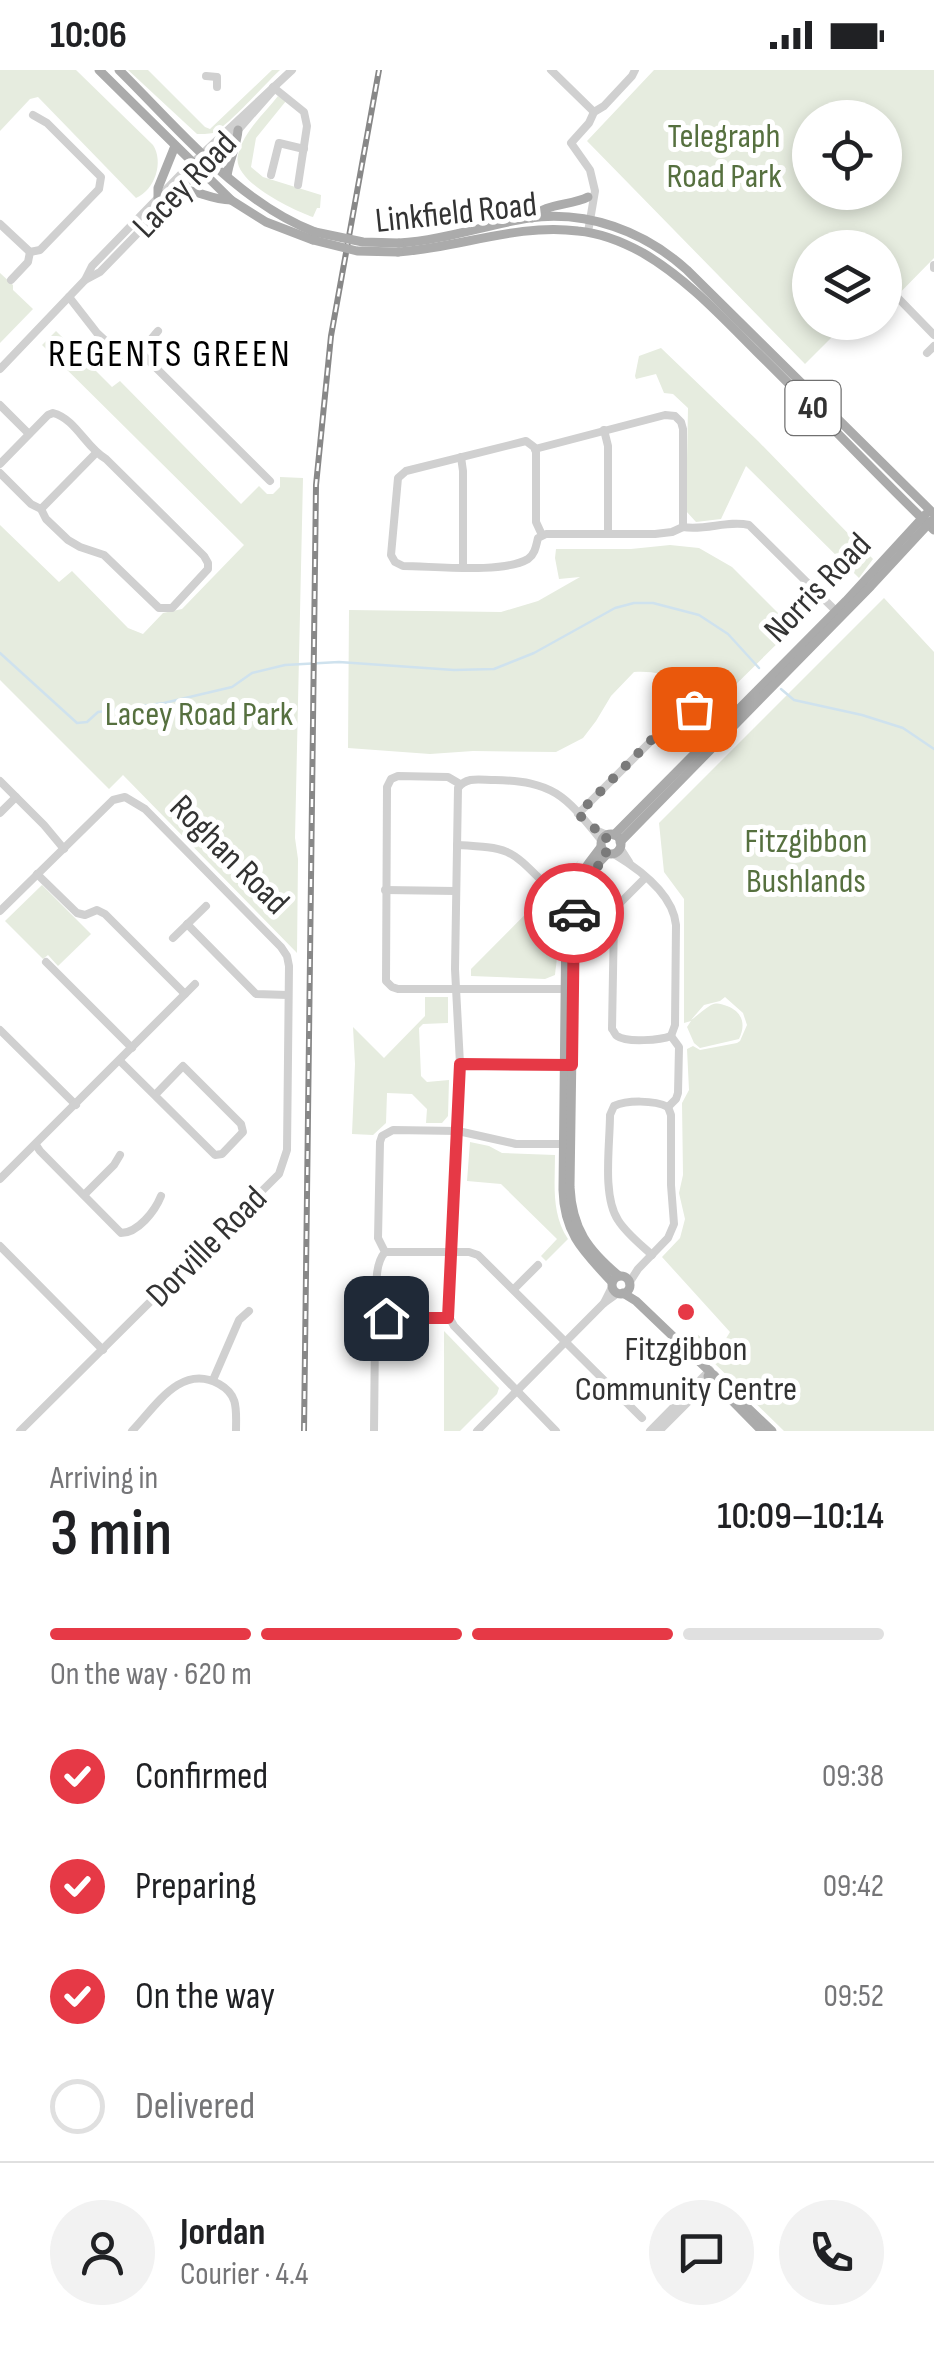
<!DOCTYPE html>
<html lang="en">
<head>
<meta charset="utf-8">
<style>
	body { margin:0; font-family:"Sofia Sans Condensed",sans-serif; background:#f2f2f2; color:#202124; height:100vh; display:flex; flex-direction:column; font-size:38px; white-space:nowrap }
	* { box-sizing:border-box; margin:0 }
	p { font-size:32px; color:#757577 }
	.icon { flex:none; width:55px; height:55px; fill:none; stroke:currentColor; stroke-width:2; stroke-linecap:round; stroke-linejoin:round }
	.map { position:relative; height:1361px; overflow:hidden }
	.details { display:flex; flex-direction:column; background:#fff; flex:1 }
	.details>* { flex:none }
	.controls { position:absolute; left:792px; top:30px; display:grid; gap:20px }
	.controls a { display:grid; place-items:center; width:110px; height:110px; border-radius:50%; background:#fff; box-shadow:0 5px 15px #0003; font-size:50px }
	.pin { position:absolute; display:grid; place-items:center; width:85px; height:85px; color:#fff; margin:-42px; border-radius:20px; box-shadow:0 5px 15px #0006 }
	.courier { position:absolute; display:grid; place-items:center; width:100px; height:100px; margin:-50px; border:8px solid #e63946; border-radius:50%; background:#fff; color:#222; box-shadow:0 2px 12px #0007 }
	.head em { font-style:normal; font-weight:600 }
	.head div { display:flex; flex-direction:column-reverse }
	.head { display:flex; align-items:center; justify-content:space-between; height:170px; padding:0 50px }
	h1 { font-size:65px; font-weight:600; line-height:75px }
	.bar { display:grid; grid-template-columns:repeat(4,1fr); gap:15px 10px; align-content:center; height:120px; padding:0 50px }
	.bar i { height:12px; border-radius:8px; background:#e0e0e0 }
	.bar .current { background:#e63946 }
	.bar p { grid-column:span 4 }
	.line { display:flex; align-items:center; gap:25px; padding:0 50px; border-top:2px solid #e0e0e0 }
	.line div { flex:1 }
	.round { display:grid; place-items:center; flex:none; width:105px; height:105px; border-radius:52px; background:#f2f2f2 }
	ol { padding:0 50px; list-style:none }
	li { display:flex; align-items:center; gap:30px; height:110px }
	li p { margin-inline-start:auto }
	li .icon { padding:10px; border-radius:50%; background:#e63946; color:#fff; stroke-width:4 }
	li:last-child { color:#757577 }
	li i { width:55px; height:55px; border:5px solid #e0e0e0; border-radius:50% }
	.status { display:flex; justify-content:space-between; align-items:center; height:70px; padding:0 50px; background:#fff; direction:ltr }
	.status svg { height:28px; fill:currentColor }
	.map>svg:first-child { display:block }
	.green { fill:#e6ecdf; fill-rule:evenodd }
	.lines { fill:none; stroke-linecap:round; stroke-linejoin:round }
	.stream { stroke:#cfe2ee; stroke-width:2.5 }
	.minor { stroke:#d0d0d0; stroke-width:8 }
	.major { stroke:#ababab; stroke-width:9 }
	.rail-casing { stroke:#888; stroke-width:6 }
	.rail { stroke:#fff; stroke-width:2.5; stroke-dasharray:8; stroke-linecap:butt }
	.major-bridge { stroke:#ababab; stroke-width:9 }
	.done { stroke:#7a7a7a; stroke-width:10; stroke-dasharray:0 18 }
	.route { stroke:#e63946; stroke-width:12 }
	.poi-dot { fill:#e63946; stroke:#fff; stroke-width:4 }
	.labels { text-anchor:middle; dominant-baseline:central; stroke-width:10; stroke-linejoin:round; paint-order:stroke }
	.shield { fill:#fff; stroke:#707070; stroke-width:2.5 }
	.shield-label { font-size:32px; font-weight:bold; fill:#333 }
	.park-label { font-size:35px; fill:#56703f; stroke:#fff }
	.street-label { font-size:35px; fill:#333; stroke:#fff }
	.poi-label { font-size:35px; fill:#333; stroke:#fff }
	.neighbourhood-label { font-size:38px; letter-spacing:2.5px; fill:#000; stroke:#fff }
</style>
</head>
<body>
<div class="status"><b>10:06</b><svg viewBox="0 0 49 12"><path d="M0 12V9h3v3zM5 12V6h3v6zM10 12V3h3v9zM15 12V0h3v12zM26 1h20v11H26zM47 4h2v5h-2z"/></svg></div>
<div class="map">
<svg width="934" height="1361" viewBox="0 0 934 1361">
	<rect width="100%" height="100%" fill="#fff"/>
	<g class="green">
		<path d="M0 0H76L153 75C164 92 155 120 136 128L38 27 30 29 0 61Z"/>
		<path d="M128 0H148L205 57 210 59 272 0H280C266 13 227 57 213 63 209 64 200 64 197 64Z"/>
		<path d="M654 0H934V188L885 238V178H810V252L846 253 805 294 587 71ZM810 48H885V122H810Z"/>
		<path d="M278 26 286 31 256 68 251 97 263 107 321 125 320 138H317L313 147C293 140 231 111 238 85 243 62 264 44 278 26Z"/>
		<polygon points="0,203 13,215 13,220 33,239 0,273"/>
		<polygon points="56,261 112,317 120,311 241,434 259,416 267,424 273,424 280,417 280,407 303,408 295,768 298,789 297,883 123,705 109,719 0,610 0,455 59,512 72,501 128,558 143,564 163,543 182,539 244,475 42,275"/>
		<polygon points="661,278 758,371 873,489 859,508 746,396 721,449 696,452 686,441 688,338 673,324 664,323 656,304 636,309 635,306 639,286"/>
		<path d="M670 475 699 478 732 497 790 555 789 562 718 632H709C687 611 665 600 634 602L611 626 596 651 583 668 556 682 473 681 430 684 348 678 349 540 501 542 538 531 580 507 559 509 555 488 556 479H631Z"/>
		<path d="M884 528 934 582V1361H784L708 1287 696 1271 698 1265 719 1280 730 1262 662 1187 680 1168 685 1149 679 1123 683 1105 682 1033 689 1020 687 979 693 976 700 980 737 973 740 971 747 955 743 943 725 927 720 931 704 935 691 950C697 946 704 939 711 935 718 932 720 934 727 936 743 942 746 955 739 969L700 978 694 973 687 957 691 951 684 953V829L664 802 659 753Z"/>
		<path d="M579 790C548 836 563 857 555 905L545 909 471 906V899Z"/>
		<polygon points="42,815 91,864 58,896 48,885 43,889 5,851"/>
		<polygon points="425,927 448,927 448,953 423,954 419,958 421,1006 427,1012 449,1010 448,1046 442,1053 426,1053 427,1039 412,1024 387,1023 386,1053 373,1065 352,1064 355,994 353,957 384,988 425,946"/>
		<path d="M470 1072 489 1076 502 1083 555 1085C555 1115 551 1143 568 1169L546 1191 541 1186 557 1169 501 1114 467 1111Z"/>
		<polygon points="444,1261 499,1318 497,1324 460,1361 444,1361"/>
	</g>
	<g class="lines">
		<g class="stream">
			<polyline points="0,583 77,653 87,652 98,642 164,633 232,617 252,603 285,595 339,592 454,600 494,599 534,583 615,538 634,533 653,533 699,545 728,564 759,598"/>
			<polyline points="781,619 794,630 862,645 903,658 934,679"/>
		</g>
		<g class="minor">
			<polyline points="551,0 594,42"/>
			<polyline points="206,6 217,7 217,17"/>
			<polyline points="273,17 304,42 307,56 298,115"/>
			<polyline points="271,105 279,73 304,79"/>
			<polyline points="0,154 30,182"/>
			<polyline points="588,162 595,121 590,100 571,73 589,53 594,42 604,36 632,6 635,0"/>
			<polyline points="934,195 934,198"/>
			<polyline points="11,210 28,192 30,182 40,180 99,119 101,107 47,53 33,45"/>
			<polyline points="85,210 100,202 238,60 275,18"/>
			<path d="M69 227 97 263 124 288C138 288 149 271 158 261"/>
			<polyline points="898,228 934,265"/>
			<polyline points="139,281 270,411"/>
			<polyline points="927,283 934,276"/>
			<polyline points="0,299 85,210 92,196 183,102 292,0"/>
			<polyline points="0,335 29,364"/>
			<polyline points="604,360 608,376 608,464"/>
			<path d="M535 379 665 345 675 346 681 352 683 359V457C705 461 728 450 749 455L838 543"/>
			<polyline points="461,387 463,401 463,497"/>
			<path d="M0 394 48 345 53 343C76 349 86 378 106 389L204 486 208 493V499L172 538H159L104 485 80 477 68 470 46 449 41 439 31 434 0 403"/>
			<polyline points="41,439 96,383"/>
			<path d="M542 465 536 452V382L534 377 526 371 406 401 398 408 391 485 395 492 403 496C433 496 503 504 528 489 535 484 536 476 538 468L546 464H655L672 462 683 457"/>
			<polyline points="0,711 44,755 64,779"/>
			<polyline points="460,714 448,707 398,706 391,709 387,717 386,911 392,917 398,919 568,919"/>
			<polyline points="0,743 16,727"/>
			<polyline points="578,744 684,638 693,639 717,661"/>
			<polyline points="593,759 607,765"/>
			<path d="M457 775C511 778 509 778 547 816"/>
			<polyline points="620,778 629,792"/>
			<path d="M614 784C639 799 673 824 676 855L675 955 671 966"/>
			<polyline points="37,804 77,843 85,845 97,840 105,844 185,924"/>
			<path d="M645 808 620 833 614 848 612 959C614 961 615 965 617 966 627 973 661 970 671 966"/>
			<polyline points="385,820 456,821"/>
			<polyline points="0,841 113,730 125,727 145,739 281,877 287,886 289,896 287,1080 279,1104 20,1361"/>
			<polyline points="187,854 256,924 288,925"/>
			<polyline points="173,868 206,836"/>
			<polyline points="46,892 132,978"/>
			<polyline points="0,960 76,1035"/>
			<polyline points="120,991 215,1085 222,1084 243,1062 241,1054 183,996 155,1025"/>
			<polyline points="460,994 570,995"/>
			<polyline points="668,1037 676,1029 678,1023 679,977 671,966"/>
			<path d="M36 1075 40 1081 121 1163C138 1163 155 1141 161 1126"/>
			<polyline points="0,1109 195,914"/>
			<polyline points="84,1125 114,1095 120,1085"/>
			<polyline points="0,1176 103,1280"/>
			<polyline points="385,1182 469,1182 478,1185 642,1348"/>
			<path d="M652 1185C640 1174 626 1163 618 1150 602 1126 610 1074 610 1045L614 1036C627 1030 654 1030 668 1037"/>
			<polyline points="629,1213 638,1199 668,1168 674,1154 671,1115 671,1045 668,1037"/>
			<polyline points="514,1219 538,1195"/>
			<polyline points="604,1233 612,1217"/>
			<path d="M448 1248 387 1249 378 1240C377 1222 373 1196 385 1182L378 1168 380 1072 382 1066 393 1060 458 1061 516 1074H566"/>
			<polyline points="213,1310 239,1250 249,1241"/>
			<path d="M132 1361C156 1336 181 1293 219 1314 239 1325 236 1340 236 1361"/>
			<polyline points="374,1361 375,1264 384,1247"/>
			<polyline points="477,1361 604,1233 618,1223"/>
			<path d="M556 1361 454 1256 448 1245 460 994 455 899 458 718C467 706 480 710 495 710 555 711 566 727 602 771"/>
			<polyline points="650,1361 710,1300"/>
			<polyline points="659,1361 715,1305"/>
		</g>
		<g class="major">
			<polyline points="99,0 231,130 266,152 313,170"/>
			<path d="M119 0C178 58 237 132 315 162"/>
			<path d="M227 106C229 90 237 76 238 60"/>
			<path d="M180 119C200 121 211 130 231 130"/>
			<polyline points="158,128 158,118 175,76"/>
			<path d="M532 148C545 133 570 136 588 127"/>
			<path d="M399 173C444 170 485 155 529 148 587 140 644 161 687 200L934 444"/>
			<path d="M398 182C458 178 518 153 578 161 601 163 623 172 643 183 686 208 722 247 757 282 817 341 874 402 934 460"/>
			<circle cx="611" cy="774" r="10"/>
			<polyline points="614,765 846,531 926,444"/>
			<polyline points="620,772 871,516 931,451"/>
			<path d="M601 777C585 798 570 815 566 843L563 1120C564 1164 584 1182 612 1212"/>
			<path d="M607 784C590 801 580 817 574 842L570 1117C572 1159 588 1180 619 1206"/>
			<circle cx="621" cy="1215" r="9"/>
			<polyline points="623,1223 636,1231 772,1361"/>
			<polyline points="708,1306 762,1361"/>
		</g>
		<defs>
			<polyline id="rail" points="304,1361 316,415 331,266 379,0"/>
		</defs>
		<use href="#rail" class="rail-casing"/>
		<use href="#rail" class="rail"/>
		<g class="major-bridge">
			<polyline points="315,162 363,172 399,173"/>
			<polyline points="313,170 357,181 398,182"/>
		</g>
	</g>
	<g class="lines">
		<polyline class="done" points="574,843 583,814 608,784 603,780 601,774 608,766 594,758 578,744 682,639 686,637 694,639"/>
		<polyline class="route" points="386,1248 448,1248 460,994 572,995 574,843"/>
	</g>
	<circle class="poi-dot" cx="686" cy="1242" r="10"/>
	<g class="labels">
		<rect class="shield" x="785.5" y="311" width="55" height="54" rx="8"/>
		<g class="shield-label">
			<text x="813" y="338">40</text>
		</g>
		<g class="park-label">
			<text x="724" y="66">Telegraph<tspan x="724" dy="40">Road Park</tspan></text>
			<text x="199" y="644">Lacey Road Park</text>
			<text x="806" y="771">Fitzgibbon<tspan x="806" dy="40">Bushlands</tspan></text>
		</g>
		<g class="street-label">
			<text transform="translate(185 115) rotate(-46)">Lacey Road</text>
			<text transform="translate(456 143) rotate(-6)">Linkfield Road</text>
			<text transform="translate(818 518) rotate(-46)">Norris Road</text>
			<text transform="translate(229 785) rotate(45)">Roghan Road</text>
			<text transform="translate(207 1177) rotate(-45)">Dorville Road</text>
		</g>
		<g class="poi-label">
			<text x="686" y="1279">Fitzgibbon<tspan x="686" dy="40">Community Centre</tspan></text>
		</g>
		<g class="neighbourhood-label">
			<text x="170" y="284">REGENTS GREEN</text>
		</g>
	</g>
</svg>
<div class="controls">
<a><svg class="icon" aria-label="locate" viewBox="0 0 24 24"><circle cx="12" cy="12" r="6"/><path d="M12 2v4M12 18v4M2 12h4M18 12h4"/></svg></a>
<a><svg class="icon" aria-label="layers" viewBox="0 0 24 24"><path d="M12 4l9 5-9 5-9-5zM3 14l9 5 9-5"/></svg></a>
</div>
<div class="pin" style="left:694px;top:639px;background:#ea580c"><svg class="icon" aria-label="bag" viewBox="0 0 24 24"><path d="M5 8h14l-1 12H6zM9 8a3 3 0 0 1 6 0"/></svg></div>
<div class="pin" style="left:386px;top:1248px;background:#1f2937"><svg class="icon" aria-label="home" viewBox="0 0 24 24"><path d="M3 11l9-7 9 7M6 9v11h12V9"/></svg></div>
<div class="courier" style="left:574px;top:843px"><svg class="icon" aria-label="car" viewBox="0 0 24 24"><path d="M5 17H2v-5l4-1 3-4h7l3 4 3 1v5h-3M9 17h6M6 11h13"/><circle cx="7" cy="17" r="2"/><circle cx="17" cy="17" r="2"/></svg></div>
</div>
<section class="details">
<div class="head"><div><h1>3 min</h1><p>Arriving in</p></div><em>10:09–10:14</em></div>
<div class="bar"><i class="current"></i><i class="current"></i><i class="current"></i><i></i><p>On the way · 620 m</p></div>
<ol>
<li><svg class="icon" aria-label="check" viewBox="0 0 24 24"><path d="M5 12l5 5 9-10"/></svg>Confirmed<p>09:38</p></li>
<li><svg class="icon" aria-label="check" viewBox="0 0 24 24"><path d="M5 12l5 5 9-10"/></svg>Preparing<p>09:42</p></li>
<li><svg class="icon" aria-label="check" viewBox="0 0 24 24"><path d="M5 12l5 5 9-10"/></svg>On the way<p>09:52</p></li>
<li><i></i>Delivered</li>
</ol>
<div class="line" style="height:180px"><a class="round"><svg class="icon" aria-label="person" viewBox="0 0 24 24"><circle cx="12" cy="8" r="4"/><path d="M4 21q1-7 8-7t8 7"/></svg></a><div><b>Jordan</b><p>Courier · 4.4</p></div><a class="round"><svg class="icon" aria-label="chat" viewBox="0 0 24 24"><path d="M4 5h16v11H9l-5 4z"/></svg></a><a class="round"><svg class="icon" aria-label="phone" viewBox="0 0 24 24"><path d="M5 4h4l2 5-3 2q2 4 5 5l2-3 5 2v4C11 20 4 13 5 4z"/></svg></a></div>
</section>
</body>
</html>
